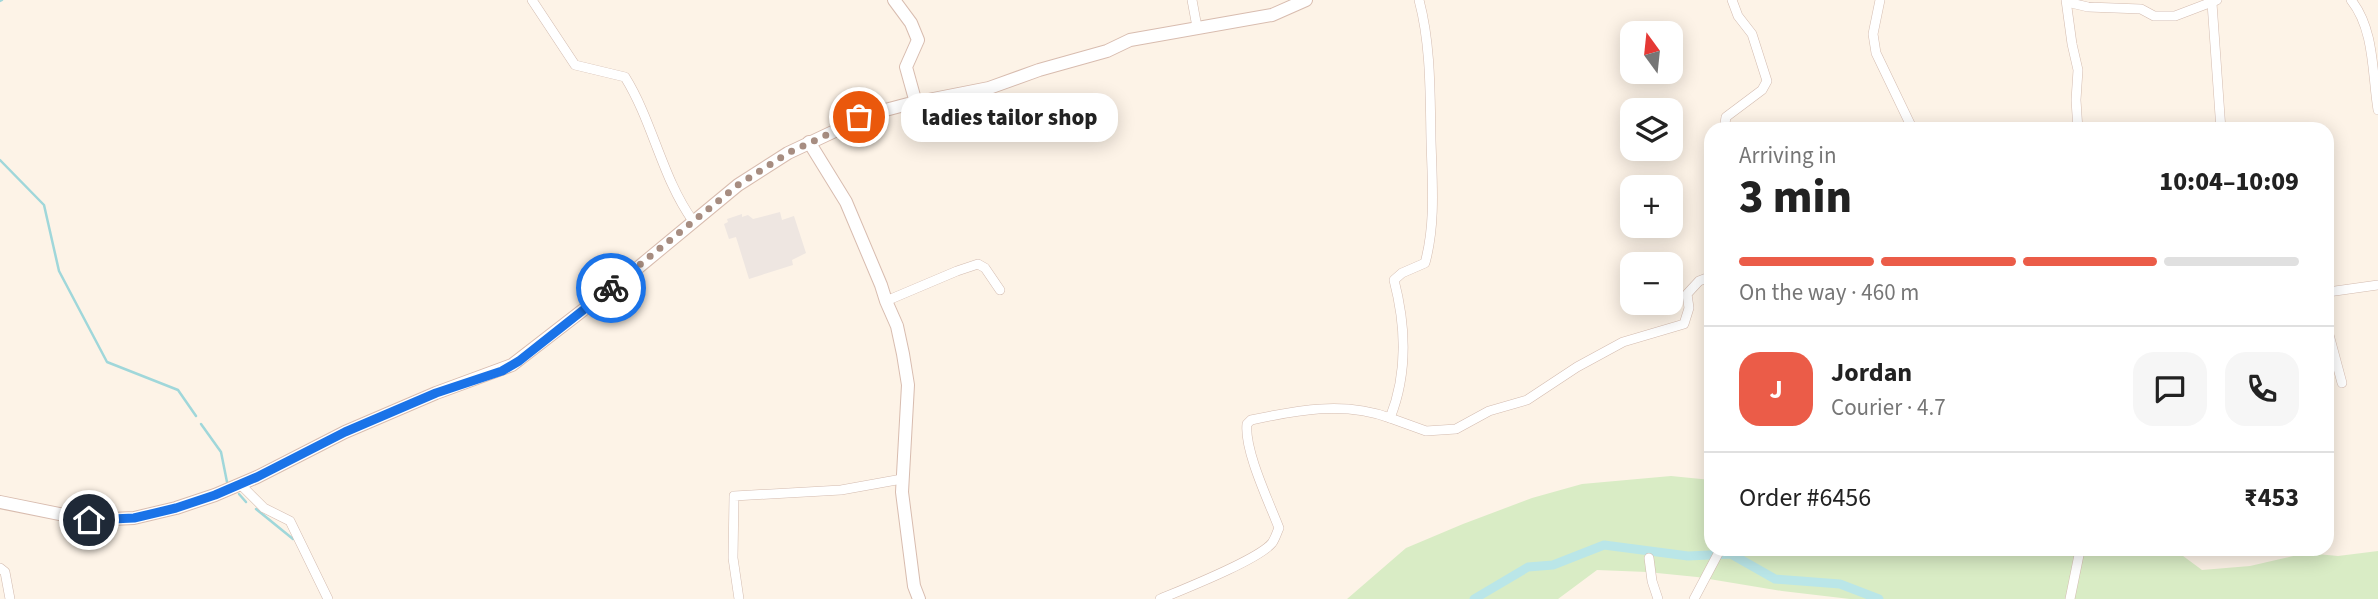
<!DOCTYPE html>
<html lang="en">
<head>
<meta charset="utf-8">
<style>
	body { margin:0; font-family:"Source Sans 3",sans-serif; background:#f6f6f6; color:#222; height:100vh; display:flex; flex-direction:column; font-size:26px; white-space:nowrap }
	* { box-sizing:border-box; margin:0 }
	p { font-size:23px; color:#767676 }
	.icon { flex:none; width:38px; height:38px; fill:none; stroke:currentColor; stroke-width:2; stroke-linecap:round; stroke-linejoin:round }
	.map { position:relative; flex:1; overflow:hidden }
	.side { position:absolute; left:1704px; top:122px; width:630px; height:434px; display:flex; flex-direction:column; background:#fff; border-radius:21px; box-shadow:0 4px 18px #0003 }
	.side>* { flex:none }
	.needle { width:46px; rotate:345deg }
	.fabs { position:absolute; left:1620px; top:21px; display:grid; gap:14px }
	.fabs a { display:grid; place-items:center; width:63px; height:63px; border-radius:14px; background:#fff; box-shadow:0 4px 18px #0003; font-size:35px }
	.pin { position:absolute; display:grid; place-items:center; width:60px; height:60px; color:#fff; margin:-30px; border:4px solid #fff; border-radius:50%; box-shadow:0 2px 7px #0007 }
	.courier { position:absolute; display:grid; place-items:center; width:70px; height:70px; margin:-35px; border:5px solid #1a73e8; border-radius:50%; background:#fff; color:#222; box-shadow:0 2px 9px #0007 }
	.bubble { position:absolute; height:49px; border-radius:21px; background:#fff; box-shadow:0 4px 18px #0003; font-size:23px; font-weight:800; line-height:49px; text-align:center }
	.summary em { font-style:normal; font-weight:800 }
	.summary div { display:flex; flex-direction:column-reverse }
	.summary { display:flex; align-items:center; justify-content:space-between; height:119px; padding:0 35px }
	h1 { font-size:46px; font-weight:800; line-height:52px }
	.bar { display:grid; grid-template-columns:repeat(4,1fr); gap:10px 7px; align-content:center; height:84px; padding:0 35px }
	.bar i { height:9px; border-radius:5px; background:#e0e0e0 }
	.bar .on { background:#eb5c48 }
	.bar p { grid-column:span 4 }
	.line { display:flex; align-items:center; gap:18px; padding:0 35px; border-top:2px solid #e0e0e0 }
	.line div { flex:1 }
	.round { display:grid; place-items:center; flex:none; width:74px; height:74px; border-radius:21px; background:#f6f6f6 }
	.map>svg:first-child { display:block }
	.industrial { fill:#eee6e1 }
	.green { fill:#d9ecc5 }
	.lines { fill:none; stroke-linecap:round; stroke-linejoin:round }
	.stream { stroke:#a0d7da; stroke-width:2.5 }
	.canal { stroke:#bae6e8; stroke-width:9 }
	.street-casing { stroke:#d3bbaf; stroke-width:10 }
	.secondary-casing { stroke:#d8bcaf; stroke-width:14 }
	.street { stroke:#fff; stroke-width:9 }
	.secondary { stroke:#fff; stroke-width:12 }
	.done { stroke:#a78d81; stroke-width:7; stroke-dasharray:0 12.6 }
	.route { stroke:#1a73e8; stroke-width:9 }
</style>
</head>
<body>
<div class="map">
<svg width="2378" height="599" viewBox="0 0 2378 599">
	<rect width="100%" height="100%" fill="#fdf3e7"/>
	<polygon class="industrial" points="780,212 782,220 794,216 806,253 792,260 793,265 749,279 736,237 729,239 724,224 728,222 727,219 742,214 742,217 748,215 753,219"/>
	<polygon class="green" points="1671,476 1711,480 1712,550 2175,550 2202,570 2250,566 2306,553 2338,556 2378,551 2378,599 1850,599 1782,591 1697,577 1647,572 1597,570 1558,599 1347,599 1406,548 1463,524 1532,498 1582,484"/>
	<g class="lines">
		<g class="stream">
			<polyline points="0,1 2,0"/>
			<polyline points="0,160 44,205 59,271 107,362 178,390 196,416"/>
			<polyline points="201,424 221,452 227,482"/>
			<polyline points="239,494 246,502"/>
			<polyline points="256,509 293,539"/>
		</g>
		<polyline class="canal" points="1474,599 1528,567 1553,565 1604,545 1688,556 1731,554 1775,579 1840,584 1879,599"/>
		<defs>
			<g id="street">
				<path d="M532 0 575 65 625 77C653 122 662 178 693 221"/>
				<polyline points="1192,0 1197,27"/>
				<polyline points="1880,0 1873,34 1876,53 1913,130"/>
				<polyline points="2066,0 2072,44 2078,70 2076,100 2078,130"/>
				<path d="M2351 0C2375 30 2372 74 2378 110"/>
				<polyline points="2067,2 2088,7 2141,9 2154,16 2175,16 2217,0"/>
				<polyline points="2212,3 2221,130"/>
				<polyline points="1724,130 1726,117 1762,90 1767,81 1752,34 1738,16 1732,0"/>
				<polyline points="2328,292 2378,285"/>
				<polyline points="886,301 957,271 978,264 985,268 1000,290"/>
				<polyline points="2328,331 2342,383"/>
				<polyline points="1390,418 1426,431 1456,429 1489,411 1527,400 1577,367 1623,342 1684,324 1689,308 1687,294 1699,281 1712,276"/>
				<polyline points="241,485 264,508 290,521 328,599"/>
				<polyline points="1649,558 1652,581 1658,599"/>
				<polyline points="0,568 5,572 10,599"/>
				<polyline points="739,599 733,558 734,496 841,490 902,479"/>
				<path d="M1160 599C1184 589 1258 560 1272 543 1275 539 1277 532 1279 528 1269 502 1244 450 1247 424L1251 420C1298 410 1344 401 1390 418 1408 373 1406 326 1394 280L1402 273 1425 263C1436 223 1432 180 1431 140 1430 93 1431 45 1419 0"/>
				<polyline points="1694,599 1720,550"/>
				<polyline points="2070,599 2080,550"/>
			</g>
			<g id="secondary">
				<polyline points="894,0 911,23 918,40 906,67 916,103"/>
				<polyline points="809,142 846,202 881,285 886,301 897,326 903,354 908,385 902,492 914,586 919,599"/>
				<polyline points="0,502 89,520 134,518 176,508 215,495 257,477 345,432 436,393 512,365 640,266 738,185 788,153 837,130 859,117 908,104 989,88 1039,70 1107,51 1130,40 1272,15 1306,0"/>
			</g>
		</defs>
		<use href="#street" class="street-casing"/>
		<use href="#secondary" class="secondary-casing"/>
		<use href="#street" class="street"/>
		<use href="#secondary" class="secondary"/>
	</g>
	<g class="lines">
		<polyline class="done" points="611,288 738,185 788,153 837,130 859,117"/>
		<polyline class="route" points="89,520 134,518 176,508 215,495 257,477 345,432 436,393 502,371 519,361 611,288"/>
	</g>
</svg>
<div class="fabs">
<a><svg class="needle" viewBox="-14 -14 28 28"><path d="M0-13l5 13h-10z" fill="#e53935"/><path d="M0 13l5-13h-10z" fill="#767676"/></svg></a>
<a><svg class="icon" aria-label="layers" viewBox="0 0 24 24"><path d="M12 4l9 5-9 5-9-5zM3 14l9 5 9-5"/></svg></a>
<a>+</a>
<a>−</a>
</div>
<div class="pin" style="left:859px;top:117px;background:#ea580c"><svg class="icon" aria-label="bag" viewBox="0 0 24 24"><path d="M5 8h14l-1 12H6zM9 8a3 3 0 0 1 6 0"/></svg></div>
<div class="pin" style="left:89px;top:520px;background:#1f2937"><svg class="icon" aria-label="home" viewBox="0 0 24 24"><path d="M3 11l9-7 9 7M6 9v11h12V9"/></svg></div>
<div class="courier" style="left:611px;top:288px"><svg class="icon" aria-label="bike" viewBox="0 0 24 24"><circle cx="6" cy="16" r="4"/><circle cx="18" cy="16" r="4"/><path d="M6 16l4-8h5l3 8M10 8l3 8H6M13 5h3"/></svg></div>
<div class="bubble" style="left:901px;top:93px;width:217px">ladies tailor shop</div>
<section class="side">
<div class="summary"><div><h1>3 min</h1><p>Arriving in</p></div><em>10:04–10:09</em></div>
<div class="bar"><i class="on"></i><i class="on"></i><i class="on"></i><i></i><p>On the way · 460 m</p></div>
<div class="line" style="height:126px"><b class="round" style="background:#eb5c48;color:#fff">J</b><div><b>Jordan</b><p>Courier · 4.7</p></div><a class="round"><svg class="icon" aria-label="chat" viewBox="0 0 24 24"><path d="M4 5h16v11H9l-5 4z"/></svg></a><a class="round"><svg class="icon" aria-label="phone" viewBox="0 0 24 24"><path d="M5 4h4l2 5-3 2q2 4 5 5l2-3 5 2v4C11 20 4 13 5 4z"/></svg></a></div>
<div class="line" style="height:91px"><div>Order #6456</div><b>₹453</b></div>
</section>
</div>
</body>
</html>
